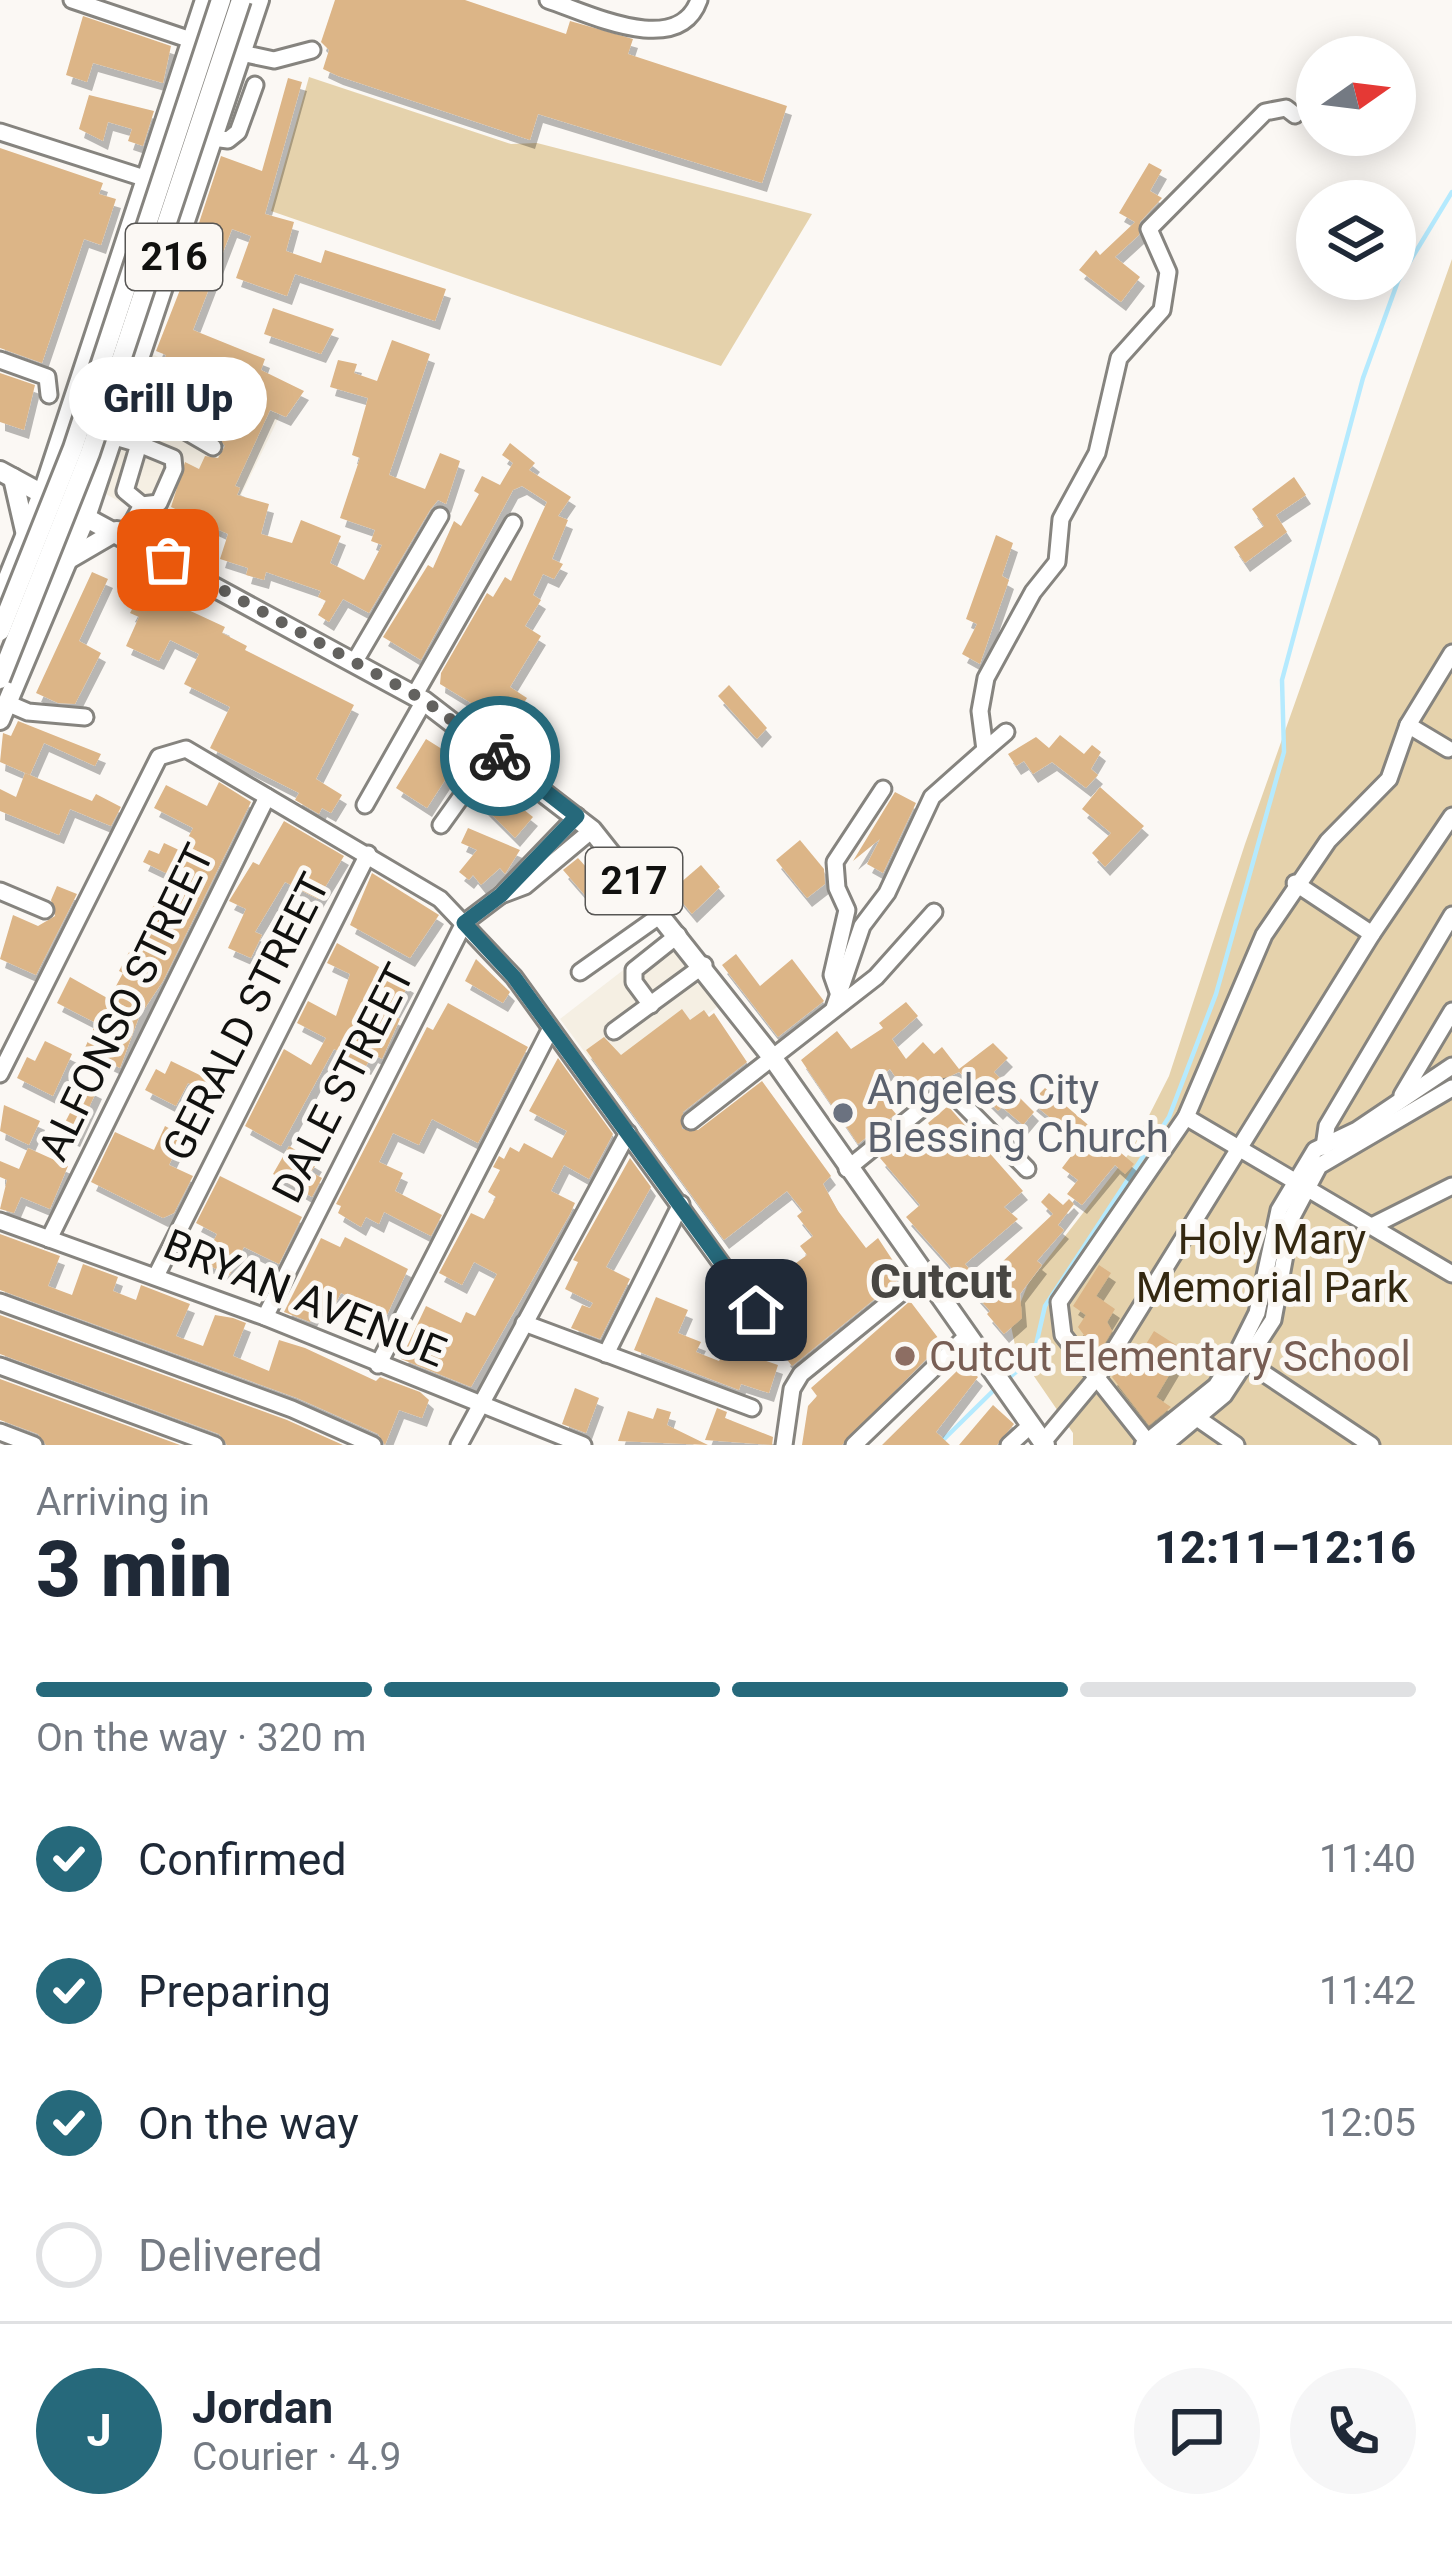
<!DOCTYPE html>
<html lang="en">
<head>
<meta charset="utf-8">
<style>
	body { margin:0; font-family:Roboto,sans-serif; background:#f6f6f7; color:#1f2937; height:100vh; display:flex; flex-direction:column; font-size:45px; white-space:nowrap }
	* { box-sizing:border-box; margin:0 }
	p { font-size:39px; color:#747a83 }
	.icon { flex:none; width:66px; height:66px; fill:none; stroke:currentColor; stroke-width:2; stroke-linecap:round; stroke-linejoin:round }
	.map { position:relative; height:1445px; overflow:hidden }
	.side { display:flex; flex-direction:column; background:#fff; flex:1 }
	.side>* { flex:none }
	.needle { width:78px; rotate:76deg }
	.buttons { position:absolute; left:1296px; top:36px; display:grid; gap:24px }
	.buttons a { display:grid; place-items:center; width:120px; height:120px; border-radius:50%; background:#fff; box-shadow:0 6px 30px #0003; font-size:60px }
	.pin { position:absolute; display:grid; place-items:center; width:102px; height:102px; color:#fff; margin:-51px; border-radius:24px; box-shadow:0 6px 18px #0006 }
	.courier { position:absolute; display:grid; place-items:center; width:120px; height:120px; margin:-60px; border:9px solid #26697b; border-radius:50%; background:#fff; color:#222; box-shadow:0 3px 15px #0007 }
	.bubble { position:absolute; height:84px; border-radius:42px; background:#fff; box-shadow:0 6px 30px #0003; font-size:39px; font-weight:800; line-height:84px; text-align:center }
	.head em { font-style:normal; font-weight:800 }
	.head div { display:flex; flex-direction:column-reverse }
	.head { display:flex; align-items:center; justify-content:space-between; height:204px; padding:0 36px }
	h1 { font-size:78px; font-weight:800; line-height:90px }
	.bar { display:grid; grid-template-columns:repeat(4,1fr); gap:18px 12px; align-content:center; height:144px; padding:0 36px }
	.bar i { height:15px; border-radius:9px; background:#e0e1e3 }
	.bar .current { background:#26697b }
	.bar p { grid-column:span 4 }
	.line { display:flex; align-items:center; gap:30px; padding:0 36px; border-top:3px solid #e0e1e3 }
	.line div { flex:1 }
	.round { display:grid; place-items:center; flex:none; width:126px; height:126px; border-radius:63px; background:#f6f6f7 }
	ol { padding:0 36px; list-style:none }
	li { display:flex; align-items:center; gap:36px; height:132px }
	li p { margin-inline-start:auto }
	li .icon { padding:12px; border-radius:50%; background:#26697b; color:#fff; stroke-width:4 }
	li:last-child { color:#747a83 }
	li i { width:66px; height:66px; border:6px solid #e0e1e3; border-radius:50% }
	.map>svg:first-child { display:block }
	.built { fill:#f5efe3 }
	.green { fill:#e5d2ac }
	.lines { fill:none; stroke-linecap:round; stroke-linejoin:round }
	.stream { stroke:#b5eafe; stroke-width:4.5 }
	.building { fill:#dcb587; filter:url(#shadow) }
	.minor-casing { stroke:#86847f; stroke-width:21 }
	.major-casing { stroke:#86847f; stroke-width:24 }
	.minor { stroke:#fff; stroke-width:15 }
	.major { stroke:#fff; stroke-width:18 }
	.major-bridge-casing { stroke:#86847f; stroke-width:24; stroke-linecap:butt }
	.major-bridge { stroke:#fff; stroke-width:18 }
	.done { stroke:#63625f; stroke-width:12; stroke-dasharray:0 21.6 }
	.route { stroke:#26697b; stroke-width:15 }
	.worship-dot { fill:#6b7280; stroke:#fbf8f4; stroke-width:4.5 }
	.education-dot { fill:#8d6e63; stroke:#fbf8f4; stroke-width:4.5 }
	.labels { text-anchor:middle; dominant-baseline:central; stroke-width:10; stroke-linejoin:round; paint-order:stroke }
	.shield { fill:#fbf8f4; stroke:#575654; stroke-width:3 }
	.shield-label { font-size:39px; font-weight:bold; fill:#11110f }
	.street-label { font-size:42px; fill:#11110f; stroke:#fbf8f4 }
	.worship-label { font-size:42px; fill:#5b616d; stroke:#fbf8f4; text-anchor:start }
	.park-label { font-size:42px; fill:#342810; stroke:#fbf8f4 }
	.education-label { font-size:42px; fill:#785e54; stroke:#fbf8f4; text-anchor:start }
	.quarter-label { font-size:48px; font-weight:bold; fill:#484642; stroke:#fbf8f4 }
</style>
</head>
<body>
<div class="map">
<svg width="1452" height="1445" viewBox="0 0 1452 1445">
	<defs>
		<filter id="shadow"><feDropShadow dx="5" dy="9" stdDeviation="0" flood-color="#0004"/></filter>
	</defs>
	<rect width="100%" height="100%" fill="#fbf8f4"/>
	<g class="built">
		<polygon points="150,353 280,415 213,553 104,493"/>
		<polygon points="666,937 718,1006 613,1090 560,1019"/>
	</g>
	<g class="green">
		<polygon points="309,77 511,144 537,143 812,214 721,366 271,211"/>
		<polygon points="1452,259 1452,1445 1073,1445 1073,1433 1016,1350 1011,1326 1028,1284 1131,1151 1169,1076 1245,844"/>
	</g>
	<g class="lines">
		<g class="stream">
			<polyline points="1005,1381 1033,1358 1045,1306 1169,1117 1216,994 1284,752 1282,680 1363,378 1398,281 1452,192"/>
			<polyline points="940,1443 996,1388"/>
		</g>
	</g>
	<g class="building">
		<polygon points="335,0 465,0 566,34 570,21 633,39 628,54 787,106 762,183 538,114 530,140 338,76 323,69 329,50 321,42"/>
		<polygon points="83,16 171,46 163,83 93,63 87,82 66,75"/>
		<polygon points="288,78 302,82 265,214 294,222 286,251 321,263 325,250 446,289 435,321 295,274 287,296 236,278 251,236 232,229 193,330 265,359 261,370 304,391 286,417 270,410 235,486 240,488 237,495 269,504 261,534 292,543 301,520 341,536 330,563 364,580 382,545 371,541 375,530 340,518 360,458 352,455 368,398 330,387 338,360 357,364 354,373 377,381 392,340 430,354 389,475 425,489 440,453 460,461 446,504 438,500 430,510 369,613 343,599 329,622 318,615 326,601 318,597 321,591 266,572 264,580 246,575 248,568 220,559 228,534 171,507 185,462 199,469 205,456 218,458 225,446 215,433 147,395 166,355 156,351 203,231 197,229 221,156 262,171"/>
		<polygon points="89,95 154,111 143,146 128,141 132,129 108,122 103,141 79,129"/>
		<polygon points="0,148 103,183 99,194 116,199 101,245 84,239 42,363 0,348"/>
		<polygon points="1149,163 1162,170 1150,191 1162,198 1140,222 1139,235 1115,257 1140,277 1121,302 1079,270 1096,250 1100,255 1135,222 1119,213"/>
		<polygon points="273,308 334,329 321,354 264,334"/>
		<polygon points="0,373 35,385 24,430 0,422"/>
		<polygon points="510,443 535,463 529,470 571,497 558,516 568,520 552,559 563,564 554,579 543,574 533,595 541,600 525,626 541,636 510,687 527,698 509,726 440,684 441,673 487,593 493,597 505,577 511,581 547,502 522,486 513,490 421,660 383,637 428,565 433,568 454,521 461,526 479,494 474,491 482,476 500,485 513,463 502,455"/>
		<polygon points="1294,477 1306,495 1276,515 1287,532 1245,563 1234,547 1264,526 1252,509"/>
		<polygon points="996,535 1013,543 1002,576 1009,580 980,664 962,654 977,624 966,619"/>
		<polygon points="92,572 108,579 79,641 101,653 75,704 58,703 36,693"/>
		<polygon points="143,589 225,627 222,633 247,646 245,650 354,705 316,779 342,795 331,813 322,808 319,814 295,800 299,793 210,748 230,707 184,684 199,654 170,640 159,661 126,646 139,617 130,613"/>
		<polygon points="729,685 767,728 757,739 718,696"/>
		<polygon points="18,721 101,754 95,766 44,743 30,775 0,762 3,733 11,736"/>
		<polygon points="1060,735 1084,754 1092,745 1101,752 1091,769 1098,775 1086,788 1052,762 1033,774 1024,761 1016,766 1008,754 1036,737 1049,748"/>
		<polygon points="426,739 469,766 456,784 447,777 427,808 396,788"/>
		<polygon points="25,773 92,801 96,794 121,807 111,826 70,809 59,835 0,811 0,789 16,797"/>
		<polygon points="488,781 533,817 515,838 475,798"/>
		<polygon points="219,782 251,802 163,981 139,1017 120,1068 84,1050 96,1023 57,1003 70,977 109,999 123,973 119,971 170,875 143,862 149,850 159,854 164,843 181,851 193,828 154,808 166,785 207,806"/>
		<polygon points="1100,787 1144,826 1105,867 1092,853 1111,833 1082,809"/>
		<polygon points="895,792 916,803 883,873 867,864 880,839 853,861"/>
		<polygon points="284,821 344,856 318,899 285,882 255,932 262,935 251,958 228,948 246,909 229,901 253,862 259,865"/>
		<polygon points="468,828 520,850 505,874 500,868 481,885 473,875 469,880 459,872 477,850 461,843"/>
		<polygon points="800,840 824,869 825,884 807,898 776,860"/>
		<polygon points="578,858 605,888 590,901 563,870"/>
		<polygon points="701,865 720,887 692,914 672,890"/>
		<polygon points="372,873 439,915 410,958 350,925"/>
		<polygon points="57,886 77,894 36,975 0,959 13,915 38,926 55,916 51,900"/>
		<polygon points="337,943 409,984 392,1015 400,1019 382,1059 373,1054 366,1066 334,1049 281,1146 245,1126 284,1049 311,1065 326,1038 297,1023 308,1001 336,1016 350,974 327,963"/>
		<polygon points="736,954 760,986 792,959 824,1001 778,1037 722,965"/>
		<polygon points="476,959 510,992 503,1003 465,981"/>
		<polygon points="906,1002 918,1016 892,1039 906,1059 923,1042 934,1054 942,1047 959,1069 993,1043 1008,1058 994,1072 1034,1112 1023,1125 1002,1107 998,1111 959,1072 933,1084 929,1078 907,1094 890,1069 871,1084 896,1114 858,1144 801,1060 837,1031 851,1049 883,1028 879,1023"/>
		<polygon points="448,1003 528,1047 478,1143 432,1119 419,1145 393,1133 379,1162 403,1173 395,1191 442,1215 431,1236 384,1212 379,1224 366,1217 361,1227 338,1213 341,1206 336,1204 427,1027 433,1030"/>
		<polygon points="682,1009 690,1020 704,1010 709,1017 714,1013 747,1062 683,1112 682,1129 698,1130 762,1081 831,1176 823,1184 838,1211 866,1248 878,1238 903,1276 792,1366 785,1357 804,1342 766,1285 807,1255 800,1246 813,1236 797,1216 803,1211 787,1191 724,1240 586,1050 604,1037 621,1055"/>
		<polygon points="45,1041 72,1054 53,1096 17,1078 27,1057 35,1061"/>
		<polygon points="558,1058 613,1134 589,1179 564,1165 551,1191 575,1203 570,1214 471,1387 401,1359 426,1306 461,1323 466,1312 475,1316 497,1274 474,1262 462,1285 439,1273 471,1213 484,1219 496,1197 488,1192 500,1170 493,1167 499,1156 504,1159 510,1147 519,1152 524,1143 552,1158 567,1131 529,1111"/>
		<polygon points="171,1061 214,1082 208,1093 188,1083 176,1106 145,1090 156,1069 165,1074"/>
		<polygon points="85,1084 97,1090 75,1138 60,1132"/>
		<polygon points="1045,1088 1134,1164 1125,1174 1115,1165 1082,1205 1067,1194 1078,1180 1062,1168 1081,1143 1031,1102"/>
		<polygon points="4,1105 40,1121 29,1145 0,1131"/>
		<polygon points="948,1106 1023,1191 1004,1207 1018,1219 965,1264 981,1282 1053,1214 1041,1202 1049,1193 1063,1205 1069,1199 1074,1204 1058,1225 1064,1230 1037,1261 1042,1265 1020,1294 1022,1318 1004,1334 987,1314 990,1311 906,1217 920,1205 880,1158 911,1132 931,1156 944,1146 928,1123"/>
		<polygon points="165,1126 183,1136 169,1165 193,1176 174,1213 163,1218 91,1182 115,1132 154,1150"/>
		<polygon points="289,1146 317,1163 311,1172 322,1178 312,1197 273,1174"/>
		<polygon points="28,1148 68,1166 50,1209 21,1197 14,1213 0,1209 7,1180 0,1177 0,1161 19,1169"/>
		<polygon points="630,1158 651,1187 606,1267 630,1279 600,1339 571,1328 582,1305 590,1308 593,1303 565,1289 578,1262 573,1260"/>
		<polygon points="220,1176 302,1217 279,1264 244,1247 229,1276 203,1262 217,1234 196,1223"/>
		<polygon points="0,1234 60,1256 48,1286 72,1295 83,1264 118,1277 113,1291 136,1300 141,1285 190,1304 176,1336 181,1338 203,1346 215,1315 233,1318 246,1323 233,1356 269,1371 279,1340 305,1348 376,1381 380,1377 420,1392 429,1400 422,1418 399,1410 385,1445 378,1434 297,1398 0,1290"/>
		<polygon points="345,1237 408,1269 387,1315 341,1293 330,1314 317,1308 310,1322 284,1312 321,1238 340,1247"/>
		<polygon points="1099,1265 1111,1273 1096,1296 1115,1309 1107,1322 1112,1331 1098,1354 1078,1327 1086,1315 1073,1306"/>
		<polygon points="656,1297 688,1310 678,1333 701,1342 696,1352 719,1361 742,1321 752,1327 758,1334 746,1354 778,1365 769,1393 741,1384 739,1390 634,1350"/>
		<polygon points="910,1301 942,1343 842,1445 802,1445 808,1406 817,1396 811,1388"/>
		<polygon points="0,1315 287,1420 343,1445 227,1445 219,1434 0,1354"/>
		<polygon points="1154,1331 1184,1350 1156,1397 1171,1407 1149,1425 1112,1377 1116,1371 1126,1377"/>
		<polygon points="964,1364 978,1377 936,1432 950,1445 882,1445"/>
		<polygon points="0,1379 180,1445 46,1445 38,1434 0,1420"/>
		<polygon points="575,1388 599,1398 586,1433 562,1424"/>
		<polygon points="993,1405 1014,1424 997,1445 959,1445"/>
		<polygon points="657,1408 671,1412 667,1425 708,1445 618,1441 628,1411 653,1419"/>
		<polygon points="717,1408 727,1412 725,1418 773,1437 772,1445 705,1440"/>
	</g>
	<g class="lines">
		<defs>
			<g id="minor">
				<polyline points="72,0 191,40"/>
				<path d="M548 0C588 13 678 59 699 0"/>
				<polyline points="241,53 274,60 312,50"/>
				<polyline points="0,132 144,178"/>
				<polyline points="213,138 228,140 238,132 255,85"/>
				<polyline points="0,360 47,377 49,395"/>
				<polyline points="127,397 213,447"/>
				<polyline points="115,437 139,444 125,491 142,505 125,536"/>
				<polyline points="139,444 173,458 174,469 159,503 142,505"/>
				<polyline points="355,661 440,516"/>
				<polyline points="414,696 513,523"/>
				<polyline points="7,703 28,712 85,717"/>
				<polyline points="1408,725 1448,749"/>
				<polyline points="985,750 1006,732"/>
				<polyline points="365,805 424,701"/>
				<polyline points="441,825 494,751"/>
				<polyline points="1295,883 1372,934"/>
				<polyline points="0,891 45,910"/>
				<polyline points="501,895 577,816"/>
				<polyline points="580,972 662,914"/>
				<polyline points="839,995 832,975 847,910 837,888 835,862 883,789"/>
				<polyline points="651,1005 634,982 634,970 678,935"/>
				<polyline points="834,1008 862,926 887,893 932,797 985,750 980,711 986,678 1033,592 1057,562 1061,519 1097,453 1119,358 1162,310 1168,272 1149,229 1265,112 1286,108 1295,115"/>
				<polyline points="614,1031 704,965"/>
				<polyline points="0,1074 159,757 186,749 440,899 514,977 781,1346"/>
				<polyline points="1402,1095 1452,1011"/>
				<polyline points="1186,1117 1452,1274"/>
				<polyline points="691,1121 876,977 934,912"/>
				<polyline points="1324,1147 1327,1126 1452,915"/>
				<polyline points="847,1169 947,1088 1027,1169"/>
				<polyline points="0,1221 265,1317 583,1445"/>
				<polyline points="1374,1225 1452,1186"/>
				<polyline points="49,1239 267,797"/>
				<polyline points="156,1276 368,854"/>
				<polyline points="0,1302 292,1409 373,1445"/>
				<polyline points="265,1317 464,923 501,895 525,886 592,830"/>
				<polyline points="524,1323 752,1408"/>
				<polyline points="606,1354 681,1204"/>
				<polyline points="1244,1360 1371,1445"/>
				<polyline points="378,1365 550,1030"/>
				<polyline points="0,1366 215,1445"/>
				<polyline points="1190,1413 1236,1445"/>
				<polyline points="0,1432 34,1445"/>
				<polyline points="1043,1442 1098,1376 1372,934 1452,816"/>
				<polyline points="459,1445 628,1133"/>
				<polyline points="784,1445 792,1389 801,1374 923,1275"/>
				<polyline points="854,1445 967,1336"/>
				<polyline points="1009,1445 1031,1425"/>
				<polyline points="1143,1445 1216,1386 1236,1355 1257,1313 1279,1210 1315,1150 1357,1130 1452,1066"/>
				<polyline points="1150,1445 1063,1335 1059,1302 1186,1117 1264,935 1328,841 1389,779 1408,725 1452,653"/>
				<polyline points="1164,1445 1224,1395 1273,1320 1292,1217 1319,1166 1452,1088"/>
			</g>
			<g id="major">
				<polyline points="0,471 424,701 592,830 772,1057 1045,1445"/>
				<polyline points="13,478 26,535"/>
				<polyline points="69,559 117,531"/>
				<polyline points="0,598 43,492 205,0"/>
				<polyline points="0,720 87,514 259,0"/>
			</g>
		</defs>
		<use href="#minor" class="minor-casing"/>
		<use href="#major" class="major-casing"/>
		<use href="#minor" class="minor"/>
		<use href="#major" class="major"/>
		<defs>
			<g id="major-bridge">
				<polyline points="0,631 73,448 221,0"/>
				<polyline points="0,679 90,453 241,0"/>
			</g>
		</defs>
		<use href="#major-bridge" class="major-bridge-casing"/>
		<use href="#major-bridge" class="major-bridge"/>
	</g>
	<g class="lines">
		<polyline class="done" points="168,560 424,700 500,756"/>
		<polyline class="route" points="500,756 577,816 501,895 464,923 514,977 756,1310"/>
	</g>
	<circle class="worship-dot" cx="843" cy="1113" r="12"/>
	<circle class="education-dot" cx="905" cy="1356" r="12"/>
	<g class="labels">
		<g class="shield">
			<rect x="126" y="224" width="96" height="66" rx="9"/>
			<rect x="586" y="848" width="96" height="66" rx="9"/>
		</g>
		<g class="shield-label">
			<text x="174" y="257">216</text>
			<text x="634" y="881">217</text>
		</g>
		<g class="street-label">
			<text transform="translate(126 1002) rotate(-64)">ALFONSO STREET</text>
			<text transform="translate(246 1017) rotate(-63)">GERALD STREET</text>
			<text transform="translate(343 1083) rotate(-63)">DALE STREET</text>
			<text transform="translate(305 1298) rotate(22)">BRYAN AVENUE</text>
		</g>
		<g class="worship-label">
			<text x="867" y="1089">Angeles City<tspan x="867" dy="48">Blessing Church</tspan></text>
		</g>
		<g class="park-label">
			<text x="1272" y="1239">Holy Mary<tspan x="1272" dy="48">Memorial Park</tspan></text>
		</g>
		<g class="education-label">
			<text x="929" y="1356">Cutcut Elementary School</text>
		</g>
		<g class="quarter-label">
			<text x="941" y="1281">Cutcut</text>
		</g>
	</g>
</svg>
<div class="buttons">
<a><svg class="needle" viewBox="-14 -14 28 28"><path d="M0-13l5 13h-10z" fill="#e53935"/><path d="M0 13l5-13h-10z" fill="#747a83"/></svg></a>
<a><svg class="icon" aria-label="layers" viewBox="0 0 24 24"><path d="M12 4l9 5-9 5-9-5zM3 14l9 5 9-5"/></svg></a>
</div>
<div class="pin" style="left:168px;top:560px;background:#ea580c"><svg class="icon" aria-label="bag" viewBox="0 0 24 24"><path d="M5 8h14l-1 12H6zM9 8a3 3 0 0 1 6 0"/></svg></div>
<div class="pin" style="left:756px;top:1310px;background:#1f2937"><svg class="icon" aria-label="home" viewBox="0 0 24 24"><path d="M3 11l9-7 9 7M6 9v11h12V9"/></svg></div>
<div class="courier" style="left:500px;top:756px"><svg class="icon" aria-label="bike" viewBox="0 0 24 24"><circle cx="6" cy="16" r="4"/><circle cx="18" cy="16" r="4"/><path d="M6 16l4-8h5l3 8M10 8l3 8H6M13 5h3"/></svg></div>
<div class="bubble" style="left:69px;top:357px;width:198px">Grill Up</div>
</div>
<section class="side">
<div class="head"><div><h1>3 min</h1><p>Arriving in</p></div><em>12:11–12:16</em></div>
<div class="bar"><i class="current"></i><i class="current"></i><i class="current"></i><i></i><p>On the way · 320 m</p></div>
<ol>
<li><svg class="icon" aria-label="check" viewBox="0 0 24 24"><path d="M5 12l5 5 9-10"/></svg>Confirmed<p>11:40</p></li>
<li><svg class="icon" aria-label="check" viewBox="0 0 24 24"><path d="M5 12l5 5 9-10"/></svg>Preparing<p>11:42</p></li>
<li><svg class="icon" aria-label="check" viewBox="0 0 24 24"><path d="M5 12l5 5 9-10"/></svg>On the way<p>12:05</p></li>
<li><i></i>Delivered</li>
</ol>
<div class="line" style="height:216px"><b class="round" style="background:#26697b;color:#fff">J</b><div><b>Jordan</b><p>Courier · 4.9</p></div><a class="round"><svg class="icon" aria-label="chat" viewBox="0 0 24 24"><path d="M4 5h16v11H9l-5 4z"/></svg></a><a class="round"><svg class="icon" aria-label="phone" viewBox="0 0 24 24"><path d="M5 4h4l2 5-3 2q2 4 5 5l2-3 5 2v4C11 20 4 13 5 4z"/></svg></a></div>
</section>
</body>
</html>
